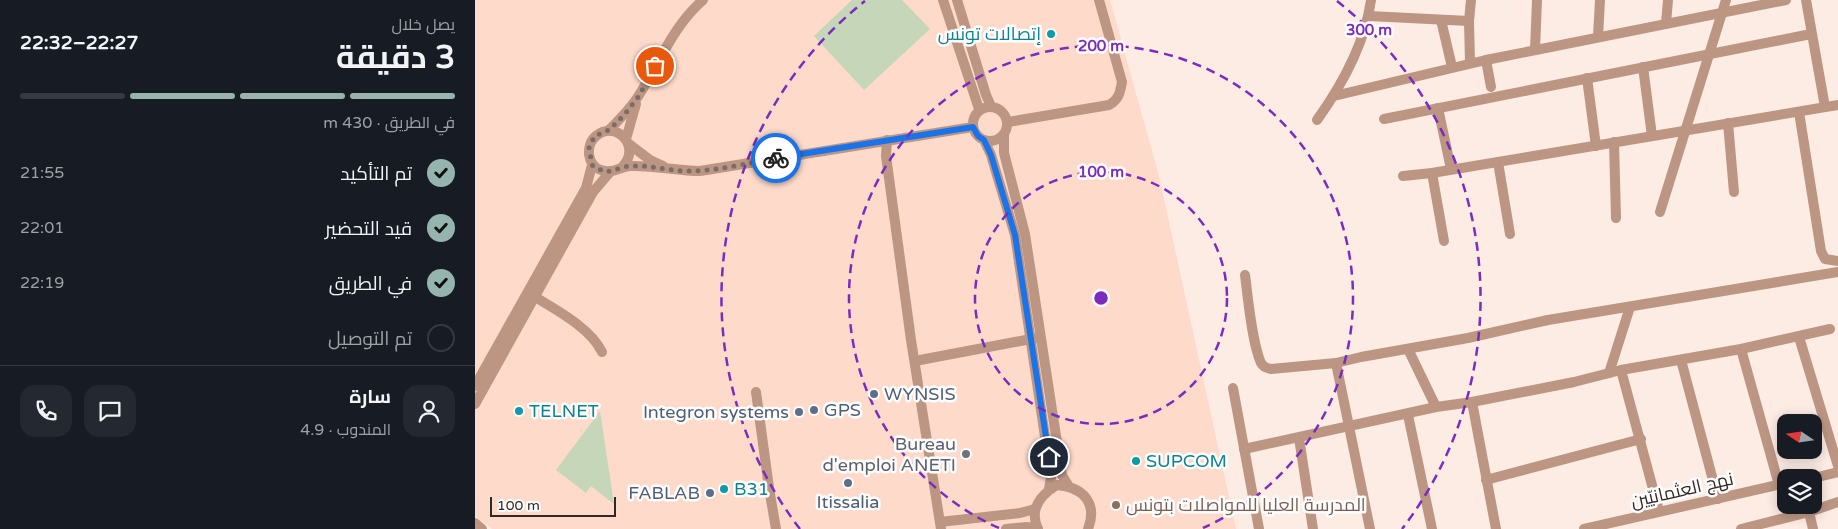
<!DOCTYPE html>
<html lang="ar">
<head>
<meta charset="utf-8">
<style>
	body { margin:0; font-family:"Varela Round",Cairo,sans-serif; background:#242831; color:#f1f3f6; direction:rtl; height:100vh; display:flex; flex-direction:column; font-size:19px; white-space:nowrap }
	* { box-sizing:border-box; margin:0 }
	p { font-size:16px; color:#9ea1a6 }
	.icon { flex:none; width:28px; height:28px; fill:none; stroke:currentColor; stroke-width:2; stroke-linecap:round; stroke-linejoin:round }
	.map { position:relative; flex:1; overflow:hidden; direction:ltr }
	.details { display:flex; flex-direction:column; background:#171b24; width:475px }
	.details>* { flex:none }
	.needle { width:32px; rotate:283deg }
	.controls { position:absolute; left:1302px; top:414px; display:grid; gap:10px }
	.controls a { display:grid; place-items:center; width:45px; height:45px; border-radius:10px; background:#171b24; box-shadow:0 2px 12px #0003; font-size:25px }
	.scale { position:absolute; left:15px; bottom:12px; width:126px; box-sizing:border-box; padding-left:5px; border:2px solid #322823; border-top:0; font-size:14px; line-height:18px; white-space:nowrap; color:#322823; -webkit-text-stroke:4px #fdfdfd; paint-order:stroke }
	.pin { position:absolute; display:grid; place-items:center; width:42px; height:42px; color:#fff; margin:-21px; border:2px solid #fff; border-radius:50%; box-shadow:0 1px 5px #0007 }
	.courier { position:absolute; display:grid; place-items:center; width:50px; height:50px; margin:-25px; border:4px solid #1a73e8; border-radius:50%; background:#fff; color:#222; box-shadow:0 1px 6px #0007 }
	.head em { font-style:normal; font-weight:700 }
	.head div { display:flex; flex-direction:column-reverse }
	.head { display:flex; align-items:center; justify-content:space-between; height:85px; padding:0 20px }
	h1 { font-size:32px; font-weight:700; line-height:38px }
	.bar { display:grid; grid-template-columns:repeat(4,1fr); gap:8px 5px; align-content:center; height:60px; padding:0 20px }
	.bar i { height:6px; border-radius:4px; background:#363941 }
	.bar .active { background:#95b4ae }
	.bar p { grid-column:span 4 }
	.line { display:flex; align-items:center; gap:12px; padding:0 20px; border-top:1px solid #363941 }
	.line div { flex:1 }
	.round { display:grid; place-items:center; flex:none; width:52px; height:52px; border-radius:15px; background:#242831 }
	ol { padding:0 20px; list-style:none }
	li { display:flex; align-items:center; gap:15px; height:55px }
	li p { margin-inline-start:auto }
	li .icon { padding:5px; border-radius:50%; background:#95b4ae; color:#111; stroke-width:4 }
	li:last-child { color:#9ea1a6 }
	li i { width:28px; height:28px; border:2px solid #363941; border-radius:50% }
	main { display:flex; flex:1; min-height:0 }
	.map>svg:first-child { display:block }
	.built { fill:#fedaca }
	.green { fill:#c5d7b8 }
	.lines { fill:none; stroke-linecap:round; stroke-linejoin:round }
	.minor { stroke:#bc9683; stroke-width:10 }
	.done { stroke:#796d67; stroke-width:5; stroke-dasharray:0 9 }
	.route { stroke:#1a73e8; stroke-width:6 }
	.ring { fill:none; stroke:#7b2cbf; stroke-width:2.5; stroke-dasharray:9 6 }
	.culture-dot { fill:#0f9aa8; stroke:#fdfdfd; stroke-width:2 }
	.service-dot { fill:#5c6f8a; stroke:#fdfdfd; stroke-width:2 }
	.worship-dot { fill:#6b7280; stroke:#fdfdfd; stroke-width:2 }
	.education-dot { fill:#8d6e63; stroke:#fdfdfd; stroke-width:2 }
	.labels { text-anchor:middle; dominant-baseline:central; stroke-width:5; stroke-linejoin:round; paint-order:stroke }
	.culture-label { font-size:18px; fill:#0d838f; stroke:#fdfdfd; text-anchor:start }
	.service-label { font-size:18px; fill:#4e5e75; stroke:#fdfdfd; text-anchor:start }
	.worship-label { font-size:18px; fill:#5b616d; stroke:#fdfdfd; text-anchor:end }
	.street-label { font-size:18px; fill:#322823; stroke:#fdfdfd }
	.education-label { font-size:18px; fill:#785e54; stroke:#fdfdfd; text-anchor:start }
	.centre { fill:#7b2cbf; stroke:#fdfdfd; stroke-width:2.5 }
	.ring-label { font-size:15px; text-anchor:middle; font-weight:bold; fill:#7b2cbf; stroke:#fdfdfd; stroke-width:5; stroke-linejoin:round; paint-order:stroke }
</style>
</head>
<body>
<main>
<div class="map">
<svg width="1363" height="529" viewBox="0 0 1363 529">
	<rect width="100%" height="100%" fill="#fdece4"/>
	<polygon class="built" points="0,0 635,0 684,176 761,529 17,529 0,516"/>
	<g class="green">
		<polygon points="377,0 427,0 455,29 389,90 339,36"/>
		<polygon points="125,411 139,504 116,486 111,493 81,470"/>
	</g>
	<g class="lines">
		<g class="minor">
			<polyline points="468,0 504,109"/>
			<polyline points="482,0 511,95 516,106"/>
			<polyline points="1331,0 1350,107"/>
			<polyline points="894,16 994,21"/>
			<polyline points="966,20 977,67"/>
			<polyline points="1191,23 1193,0"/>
			<polyline points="1123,37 1125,0"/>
			<polyline points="1060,50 1062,0"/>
			<polyline points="1011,60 1016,87"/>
			<polyline points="995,63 994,21 996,0"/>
			<polyline points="1168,67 1177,136"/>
			<polyline points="1112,78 1121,146"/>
			<polyline points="859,96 1011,60 1311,0"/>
			<circle cx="515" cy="124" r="17"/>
			<polyline points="963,108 976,169"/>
			<polyline points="1324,112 1346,251 1350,259 1363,261"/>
			<polyline points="909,119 1336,34"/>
			<path d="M842 120C867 85 890 43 896 0"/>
			<path d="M533 122 634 105C644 99 645 93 647 82L624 0"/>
			<polyline points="1253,123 1259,192"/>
			<path d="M134 130C145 119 156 108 164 95 185 62 198 26 228 0"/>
			<polyline points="529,135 529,153 550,234 587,475 593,485"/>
			<polyline points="151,139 161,104"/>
			<polyline points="412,140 411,156 436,340 466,529"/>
			<polyline points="509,140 516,155 540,235 576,477 574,489"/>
			<polyline points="1139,142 1141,218"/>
			<polyline points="154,144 175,160 188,166"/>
			<polyline points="1023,162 1035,234"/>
			<path d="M147 167C167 148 142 119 121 136 110 145 112 166 126 170 138 174 144 167 155 166 179 165 202 171 225 171L498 127"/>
			<polyline points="957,173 969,241"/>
			<polyline points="928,176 957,173 1363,105"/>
			<polyline points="1185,212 1251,0"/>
			<path d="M770 275C773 298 777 343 786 363 788 367 791 368 796 369L861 363"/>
			<path d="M55 294C78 308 115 327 127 352"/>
			<polyline points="1324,337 1363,466"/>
			<polyline points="933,349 961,407"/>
			<polyline points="1266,349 1304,485"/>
			<polyline points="1206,360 1243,499"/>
			<polyline points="440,361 561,338"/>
			<polyline points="1146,370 1184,511"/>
			<polyline points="1134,373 1155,307"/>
			<polyline points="0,386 111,188 117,165"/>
			<polyline points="758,388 784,529"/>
			<polyline points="281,392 294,488 301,529"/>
			<polyline points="997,402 1021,529"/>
			<polyline points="0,404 118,192 135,172"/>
			<polyline points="933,415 957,529"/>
			<polyline points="824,438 838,529"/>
			<polyline points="769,449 961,407 997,402 1099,382 1146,370 1266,349 1355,329"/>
			<polyline points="1339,478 1363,472"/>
			<polyline points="1011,480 1166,439"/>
			<polyline points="1334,512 1338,529"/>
			<polyline points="465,522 545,513 560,509"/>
			<polyline points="0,523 7,529"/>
			<polyline points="531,529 552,527 563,529"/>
			<path d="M563 529C554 510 565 495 582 485 608 487 623 503 613 529"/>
			<polyline points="895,529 861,363 886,357 993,338 1073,320 1363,272"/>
			<polyline points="1109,529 1311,483"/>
			<polyline points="1266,529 1334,512 1363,502"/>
		</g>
	</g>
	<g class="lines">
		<path class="done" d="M180 66 164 96 149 115 134 130 120 136 114 147 117 165C135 178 139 167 156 166 176 165 194 171 214 171 242 171 273 163 301 158"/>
		<polyline class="route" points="301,158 498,127 503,136 509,140 516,155 540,235 574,457"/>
	</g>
	<g class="ring">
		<circle cx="626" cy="298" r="126"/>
		<path d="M524 528A252 252 0 1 1 728 528"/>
		<path d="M325 529A379 379 0 0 1 390 1M862 1A379 379 0 0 1 927 529"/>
	</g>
	<g class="culture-dot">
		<circle cx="576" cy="34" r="5"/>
		<circle cx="44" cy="411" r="5"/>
		<circle cx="661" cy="461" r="5"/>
		<circle cx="249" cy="489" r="5"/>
	</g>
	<g class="service-dot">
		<circle cx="399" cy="394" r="5"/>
		<circle cx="339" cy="410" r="5"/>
		<circle cx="324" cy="412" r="5"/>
		<circle cx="373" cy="483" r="5"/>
		<circle cx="235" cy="493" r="5"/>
	</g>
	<circle class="worship-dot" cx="491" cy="454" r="5"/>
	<circle class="education-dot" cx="641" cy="505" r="5"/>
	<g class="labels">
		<g class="culture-label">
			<text x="566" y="34" text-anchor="end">إتصالات تونس</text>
			<text x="54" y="411">TELNET</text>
			<text x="671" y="461">SUPCOM</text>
			<text x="259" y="489">B31</text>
		</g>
		<g class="service-label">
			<text x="409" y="394">WYNSIS</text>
			<text x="349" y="410">GPS</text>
			<text x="314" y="412" text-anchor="end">Integron systems</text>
			<text x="225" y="493" text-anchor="end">FABLAB</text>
			<text x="373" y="502" text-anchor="middle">Itissalia</text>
		</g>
		<g class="worship-label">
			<text x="481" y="444">Bureau<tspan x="481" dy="21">d'emploi ANETI</tspan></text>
		</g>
		<g class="street-label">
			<text transform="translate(1207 490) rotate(-13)">نهج العثمانيّين</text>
		</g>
		<g class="education-label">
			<text x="651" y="505">المدرسة العليا للمواصلات بتونس</text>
		</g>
	</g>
	<circle cx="626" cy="298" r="8" class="centre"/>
	<g class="ring-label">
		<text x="894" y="35">300 m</text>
		<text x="626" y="51">200 m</text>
		<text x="626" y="177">100 m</text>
	</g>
</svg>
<div class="controls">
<a><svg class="needle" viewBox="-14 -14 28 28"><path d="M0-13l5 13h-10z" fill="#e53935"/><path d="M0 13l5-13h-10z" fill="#9ea1a6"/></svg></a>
<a><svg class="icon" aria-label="layers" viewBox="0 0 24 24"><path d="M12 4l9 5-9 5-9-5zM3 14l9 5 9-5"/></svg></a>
</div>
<div class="scale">100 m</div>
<div class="pin" style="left:180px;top:66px;background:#ea580c"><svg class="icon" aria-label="bag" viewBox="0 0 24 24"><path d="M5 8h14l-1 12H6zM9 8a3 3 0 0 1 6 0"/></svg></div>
<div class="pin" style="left:574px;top:457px;background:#1f2937"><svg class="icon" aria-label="home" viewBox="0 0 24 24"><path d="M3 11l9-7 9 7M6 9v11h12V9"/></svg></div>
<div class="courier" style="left:301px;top:158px"><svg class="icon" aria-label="bike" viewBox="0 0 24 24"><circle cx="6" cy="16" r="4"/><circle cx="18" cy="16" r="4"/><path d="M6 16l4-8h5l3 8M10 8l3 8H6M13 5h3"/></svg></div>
</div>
<section class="details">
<div class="head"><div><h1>3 دقيقة</h1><p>يصل خلال</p></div><em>22:27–22:32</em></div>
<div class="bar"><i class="active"></i><i class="active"></i><i class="active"></i><i></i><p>في الطريق · 430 m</p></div>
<ol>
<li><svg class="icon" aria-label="check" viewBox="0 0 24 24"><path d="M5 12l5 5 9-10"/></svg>تم التأكيد<p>21:55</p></li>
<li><svg class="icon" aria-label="check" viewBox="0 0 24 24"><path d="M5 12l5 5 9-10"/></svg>قيد التحضير<p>22:01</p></li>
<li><svg class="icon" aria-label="check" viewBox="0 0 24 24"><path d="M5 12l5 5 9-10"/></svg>في الطريق<p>22:19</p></li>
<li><i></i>تم التوصيل</li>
</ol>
<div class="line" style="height:90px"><a class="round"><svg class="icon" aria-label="person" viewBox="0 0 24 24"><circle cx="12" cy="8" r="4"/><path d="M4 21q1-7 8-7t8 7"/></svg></a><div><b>سارة</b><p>المندوب · 4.9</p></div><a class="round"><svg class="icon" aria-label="chat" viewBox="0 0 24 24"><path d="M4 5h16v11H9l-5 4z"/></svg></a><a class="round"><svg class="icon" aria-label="phone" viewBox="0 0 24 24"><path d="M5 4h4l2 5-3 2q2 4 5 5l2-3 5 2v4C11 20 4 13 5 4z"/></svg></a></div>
</section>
</main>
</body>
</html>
